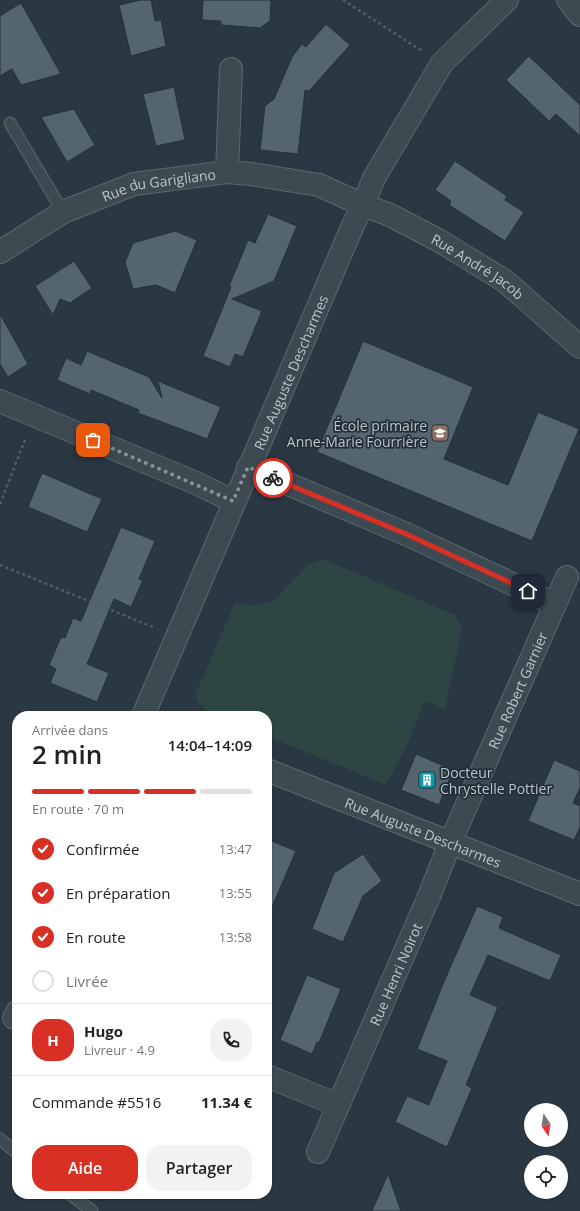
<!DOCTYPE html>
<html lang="fr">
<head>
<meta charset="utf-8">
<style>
	body { margin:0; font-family:"Open Sans",sans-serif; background:#f2f2f2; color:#222; height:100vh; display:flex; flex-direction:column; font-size:15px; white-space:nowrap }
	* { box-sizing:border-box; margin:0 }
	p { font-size:13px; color:#767676 }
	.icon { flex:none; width:22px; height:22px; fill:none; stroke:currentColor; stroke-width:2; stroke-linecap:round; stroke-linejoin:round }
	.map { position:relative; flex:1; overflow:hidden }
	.drawer { position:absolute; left:12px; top:711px; width:260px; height:488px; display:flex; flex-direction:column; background:#fff; border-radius:16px; box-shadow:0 1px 3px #0004 }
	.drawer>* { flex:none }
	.needle { width:26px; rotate:168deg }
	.tools { position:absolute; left:524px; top:1103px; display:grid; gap:8px }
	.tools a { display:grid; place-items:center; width:44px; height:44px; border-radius:50%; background:#fff; box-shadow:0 1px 3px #0004; font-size:20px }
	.pin { position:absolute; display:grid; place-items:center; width:34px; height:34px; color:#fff; margin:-17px; border-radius:8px; box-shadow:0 2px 6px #0006 }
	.courier { position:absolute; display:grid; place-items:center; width:40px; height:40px; margin:-20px; border:3px solid #d93025; border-radius:50%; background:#fff; color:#222; box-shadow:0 1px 5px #0007 }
	.head em { font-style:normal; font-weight:600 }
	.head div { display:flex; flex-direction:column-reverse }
	.head { display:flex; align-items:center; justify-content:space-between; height:68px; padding:0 20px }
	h1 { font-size:26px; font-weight:600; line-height:30px }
	.bar { display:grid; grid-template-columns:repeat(4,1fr); gap:6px 4px; align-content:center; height:48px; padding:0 20px }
	.bar i { height:5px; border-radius:3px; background:#e0e0e0 }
	.bar .current { background:#d93025 }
	.bar p { grid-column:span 4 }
	.line { display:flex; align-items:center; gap:10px; padding:0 20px; border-top:1px solid #e0e0e0 }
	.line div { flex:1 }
	.round { display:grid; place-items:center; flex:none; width:42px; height:42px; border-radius:16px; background:#f2f2f2 }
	ol { padding:0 20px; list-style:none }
	li { display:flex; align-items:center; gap:12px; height:44px }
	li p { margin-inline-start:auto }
	li .icon { padding:4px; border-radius:50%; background:#d93025; color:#fff; stroke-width:4 }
	li:last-child { color:#767676 }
	li i { width:22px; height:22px; border:2px solid #e0e0e0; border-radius:50% }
	.primary-button { display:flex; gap:8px; margin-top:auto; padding:8px 20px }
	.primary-button a { flex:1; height:46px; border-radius:16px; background:#d93025; color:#fff; font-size:16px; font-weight:600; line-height:46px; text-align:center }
	.primary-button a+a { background:#f2f2f2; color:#222 }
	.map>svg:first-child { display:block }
	.green { fill:#2d4543 }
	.building { fill:#55656f; stroke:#24313a }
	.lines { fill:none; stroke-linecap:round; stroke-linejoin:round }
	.service-casing { stroke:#5c6770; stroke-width:13 }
	.minor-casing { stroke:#5c6770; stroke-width:24 }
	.path { stroke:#4c6160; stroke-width:2.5; stroke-dasharray:3 3; stroke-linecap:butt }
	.service { stroke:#3e4a52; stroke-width:11 }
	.minor { stroke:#3e4a52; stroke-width:22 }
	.done { stroke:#88939c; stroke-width:4; stroke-dasharray:0 7.2 }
	.route { stroke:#d93025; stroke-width:5 }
	.labels { text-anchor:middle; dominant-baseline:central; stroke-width:3.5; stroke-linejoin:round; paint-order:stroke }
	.street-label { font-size:14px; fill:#bbc4cc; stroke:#222f38 }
	.poi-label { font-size:14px; fill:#bbc4cc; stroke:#222f38; text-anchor:end }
</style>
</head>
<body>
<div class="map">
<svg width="580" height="1211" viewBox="0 0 580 1211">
	<rect width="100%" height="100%" fill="#2a3843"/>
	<path class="green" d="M323 559 455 615 462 629 445 709 425 701 407 745 386 785 267 736V716C242 716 205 724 195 695L235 603 256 606 274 600 308 565Z"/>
	<g class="building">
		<polygon points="141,0 151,0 155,21 161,20 166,46 131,56 119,5"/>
		<polygon points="203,0 271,0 270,21 260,28 221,25 221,21 202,20"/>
		<polygon points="21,3 61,74 21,85 12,69 0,76 0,16"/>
		<polygon points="326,24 350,45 309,91 305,90 298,154 260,150 265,106 274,99 292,57 302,44 306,47"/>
		<polygon points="529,56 580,105 580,136 556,114 549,121 506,80"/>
		<polygon points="174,87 185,140 156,146 143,94"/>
		<polygon points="74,109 95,145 67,162 41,117"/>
		<polygon points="455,161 507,196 505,200 524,212 505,241 449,205 451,201 435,190"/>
		<polygon points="268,214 297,226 274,281 232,299 262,311 243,357 235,354 230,367 203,356 231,287 229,286 248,240 255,243"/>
		<polygon points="175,231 197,240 175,293 156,285 133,289 125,262 133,243"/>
		<polygon points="74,261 92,288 70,303 60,299 53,315 35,286"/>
		<polygon points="0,314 28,364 8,377 0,364"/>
		<polygon points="363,341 473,387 444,459 508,485 538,412 579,429 532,541 317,452"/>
		<polygon points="87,351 149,377 162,398 158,381 221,407 207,439 138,413 139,410 91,390 90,394 57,380 66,358 81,365"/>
		<polygon points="42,473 102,499 87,532 28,507"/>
		<polygon points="121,527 155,541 139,579 143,580 131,607 114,599 87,664 109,673 97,702 50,683 56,669 49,665 61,637 65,638 73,618 81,621"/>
		<polygon points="416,754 453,770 439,805 401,790"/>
		<polygon points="554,760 580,771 580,788 573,803 580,806 580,827 574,840 528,821"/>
		<polygon points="267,839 296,851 267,919"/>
		<polygon points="363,854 382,881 363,896 343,942 312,929 334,873"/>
		<polygon points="477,906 503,917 499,928 561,955 550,981 488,955 470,995 498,1007 466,1085 472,1088 447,1147 395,1122 407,1096 429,1105 447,1061 417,1049 443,984"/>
		<polygon points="307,975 341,989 319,1043 317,1042 312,1054 280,1040"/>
		<polygon points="388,1174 401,1211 372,1211"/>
	</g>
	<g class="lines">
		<defs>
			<g id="service">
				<polyline points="10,123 63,212"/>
				<polyline points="0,1139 17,1153"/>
				<polyline points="70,1194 92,1211"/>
			</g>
			<g id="minor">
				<polyline points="568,0 580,15"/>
				<polyline points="227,172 251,174 319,185 363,205 374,178 442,63 507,0"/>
				<path id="s1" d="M0 252 63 212 134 184 227 172 231 69"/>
				<polyline points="0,401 196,483 233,501"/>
				<polyline points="248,467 406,534 555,604"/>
				<path id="s2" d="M143 716C212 552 284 389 353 225L363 205 390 215 438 240 505 281 580 347"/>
				<path id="s3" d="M267 770 580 894"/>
				<polyline points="14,1018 17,1012"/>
				<polyline points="267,1076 338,1105"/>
				<path id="s4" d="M318 1152 430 894 450 843 567 577"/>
			</g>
		</defs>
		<use href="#service" class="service-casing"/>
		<use href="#minor" class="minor-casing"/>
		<g class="path">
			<polyline points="343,0 422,51"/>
			<polyline points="0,504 26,437"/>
			<polyline points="0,565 153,627"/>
		</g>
		<use href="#service" class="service"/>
		<use href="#minor" class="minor"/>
	</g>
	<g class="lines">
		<polyline class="done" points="93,440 233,501 248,467 273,478"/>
		<polyline class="route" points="273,478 406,534 528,591"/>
	</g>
	<defs>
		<symbol id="school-square" viewBox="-11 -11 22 22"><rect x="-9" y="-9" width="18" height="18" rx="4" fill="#8d6e63" stroke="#222f38"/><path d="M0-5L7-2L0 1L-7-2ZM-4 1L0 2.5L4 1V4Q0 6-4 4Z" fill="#fff"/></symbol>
		<symbol id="building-square" viewBox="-11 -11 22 22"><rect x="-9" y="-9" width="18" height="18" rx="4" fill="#0f9aa8" stroke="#222f38"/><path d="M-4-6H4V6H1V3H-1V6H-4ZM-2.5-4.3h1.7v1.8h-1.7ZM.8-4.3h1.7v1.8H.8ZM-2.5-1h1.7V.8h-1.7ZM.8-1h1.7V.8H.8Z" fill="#fff"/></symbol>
	</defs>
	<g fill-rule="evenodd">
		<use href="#school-square" x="430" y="423" width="20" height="20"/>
		<use href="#building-square" x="417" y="770" width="20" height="20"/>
	</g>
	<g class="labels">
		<g class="street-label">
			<text stroke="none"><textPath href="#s1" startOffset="175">Rue du Garigliano</textPath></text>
			<text stroke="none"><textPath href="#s2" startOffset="687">Rue André Jacob</textPath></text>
			<text stroke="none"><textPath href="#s2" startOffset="374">Rue Auguste Descharmes</textPath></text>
			<text stroke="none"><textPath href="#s4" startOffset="503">Rue Robert Garnier</textPath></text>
			<text stroke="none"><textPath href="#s3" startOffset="168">Rue Auguste Descharmes</textPath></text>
			<text stroke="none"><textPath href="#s4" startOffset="194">Rue Henri Noirot</textPath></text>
		</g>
		<g class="poi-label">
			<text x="427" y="425">École primaire<tspan x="427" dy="16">Anne-Marie Fourrière</tspan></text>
			<text x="440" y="772" text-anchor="start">Docteur<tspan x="440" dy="16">Chrystelle Pottier</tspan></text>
		</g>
	</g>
</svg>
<div class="tools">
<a><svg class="needle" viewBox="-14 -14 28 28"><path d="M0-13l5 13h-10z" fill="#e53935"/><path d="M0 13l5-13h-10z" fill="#767676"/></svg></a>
<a><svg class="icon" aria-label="locate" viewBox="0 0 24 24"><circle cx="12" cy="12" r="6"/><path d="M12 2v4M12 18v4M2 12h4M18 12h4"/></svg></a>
</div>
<div class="pin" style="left:93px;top:440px;background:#ea580c"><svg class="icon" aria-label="bag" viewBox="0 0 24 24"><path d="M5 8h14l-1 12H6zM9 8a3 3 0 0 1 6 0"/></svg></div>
<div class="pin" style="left:528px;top:591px;background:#1f2937"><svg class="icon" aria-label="home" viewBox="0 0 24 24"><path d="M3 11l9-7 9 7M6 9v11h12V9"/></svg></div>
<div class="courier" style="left:273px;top:478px"><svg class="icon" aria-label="bike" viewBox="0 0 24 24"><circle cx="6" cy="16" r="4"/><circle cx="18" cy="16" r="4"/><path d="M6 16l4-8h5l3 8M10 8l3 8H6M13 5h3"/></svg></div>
<section class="drawer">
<div class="head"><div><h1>2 min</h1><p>Arrivée dans</p></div><em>14:04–14:09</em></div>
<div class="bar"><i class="current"></i><i class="current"></i><i class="current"></i><i></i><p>En route · 70 m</p></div>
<ol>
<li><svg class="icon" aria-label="check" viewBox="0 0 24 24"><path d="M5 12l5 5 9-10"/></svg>Confirmée<p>13:47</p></li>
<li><svg class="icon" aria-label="check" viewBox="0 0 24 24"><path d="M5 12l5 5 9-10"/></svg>En préparation<p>13:55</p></li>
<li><svg class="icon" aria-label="check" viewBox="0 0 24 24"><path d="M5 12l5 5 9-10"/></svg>En route<p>13:58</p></li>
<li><i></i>Livrée</li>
</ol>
<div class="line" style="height:72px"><b class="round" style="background:#d93025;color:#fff">H</b><div><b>Hugo</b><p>Livreur · 4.9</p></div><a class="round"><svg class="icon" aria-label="phone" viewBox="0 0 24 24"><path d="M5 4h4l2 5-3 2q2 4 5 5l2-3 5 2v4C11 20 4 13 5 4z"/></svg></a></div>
<div class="line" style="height:52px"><div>Commande #5516</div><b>11.34 €</b></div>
<div class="primary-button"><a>Aide</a><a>Partager</a></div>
</section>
</div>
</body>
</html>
